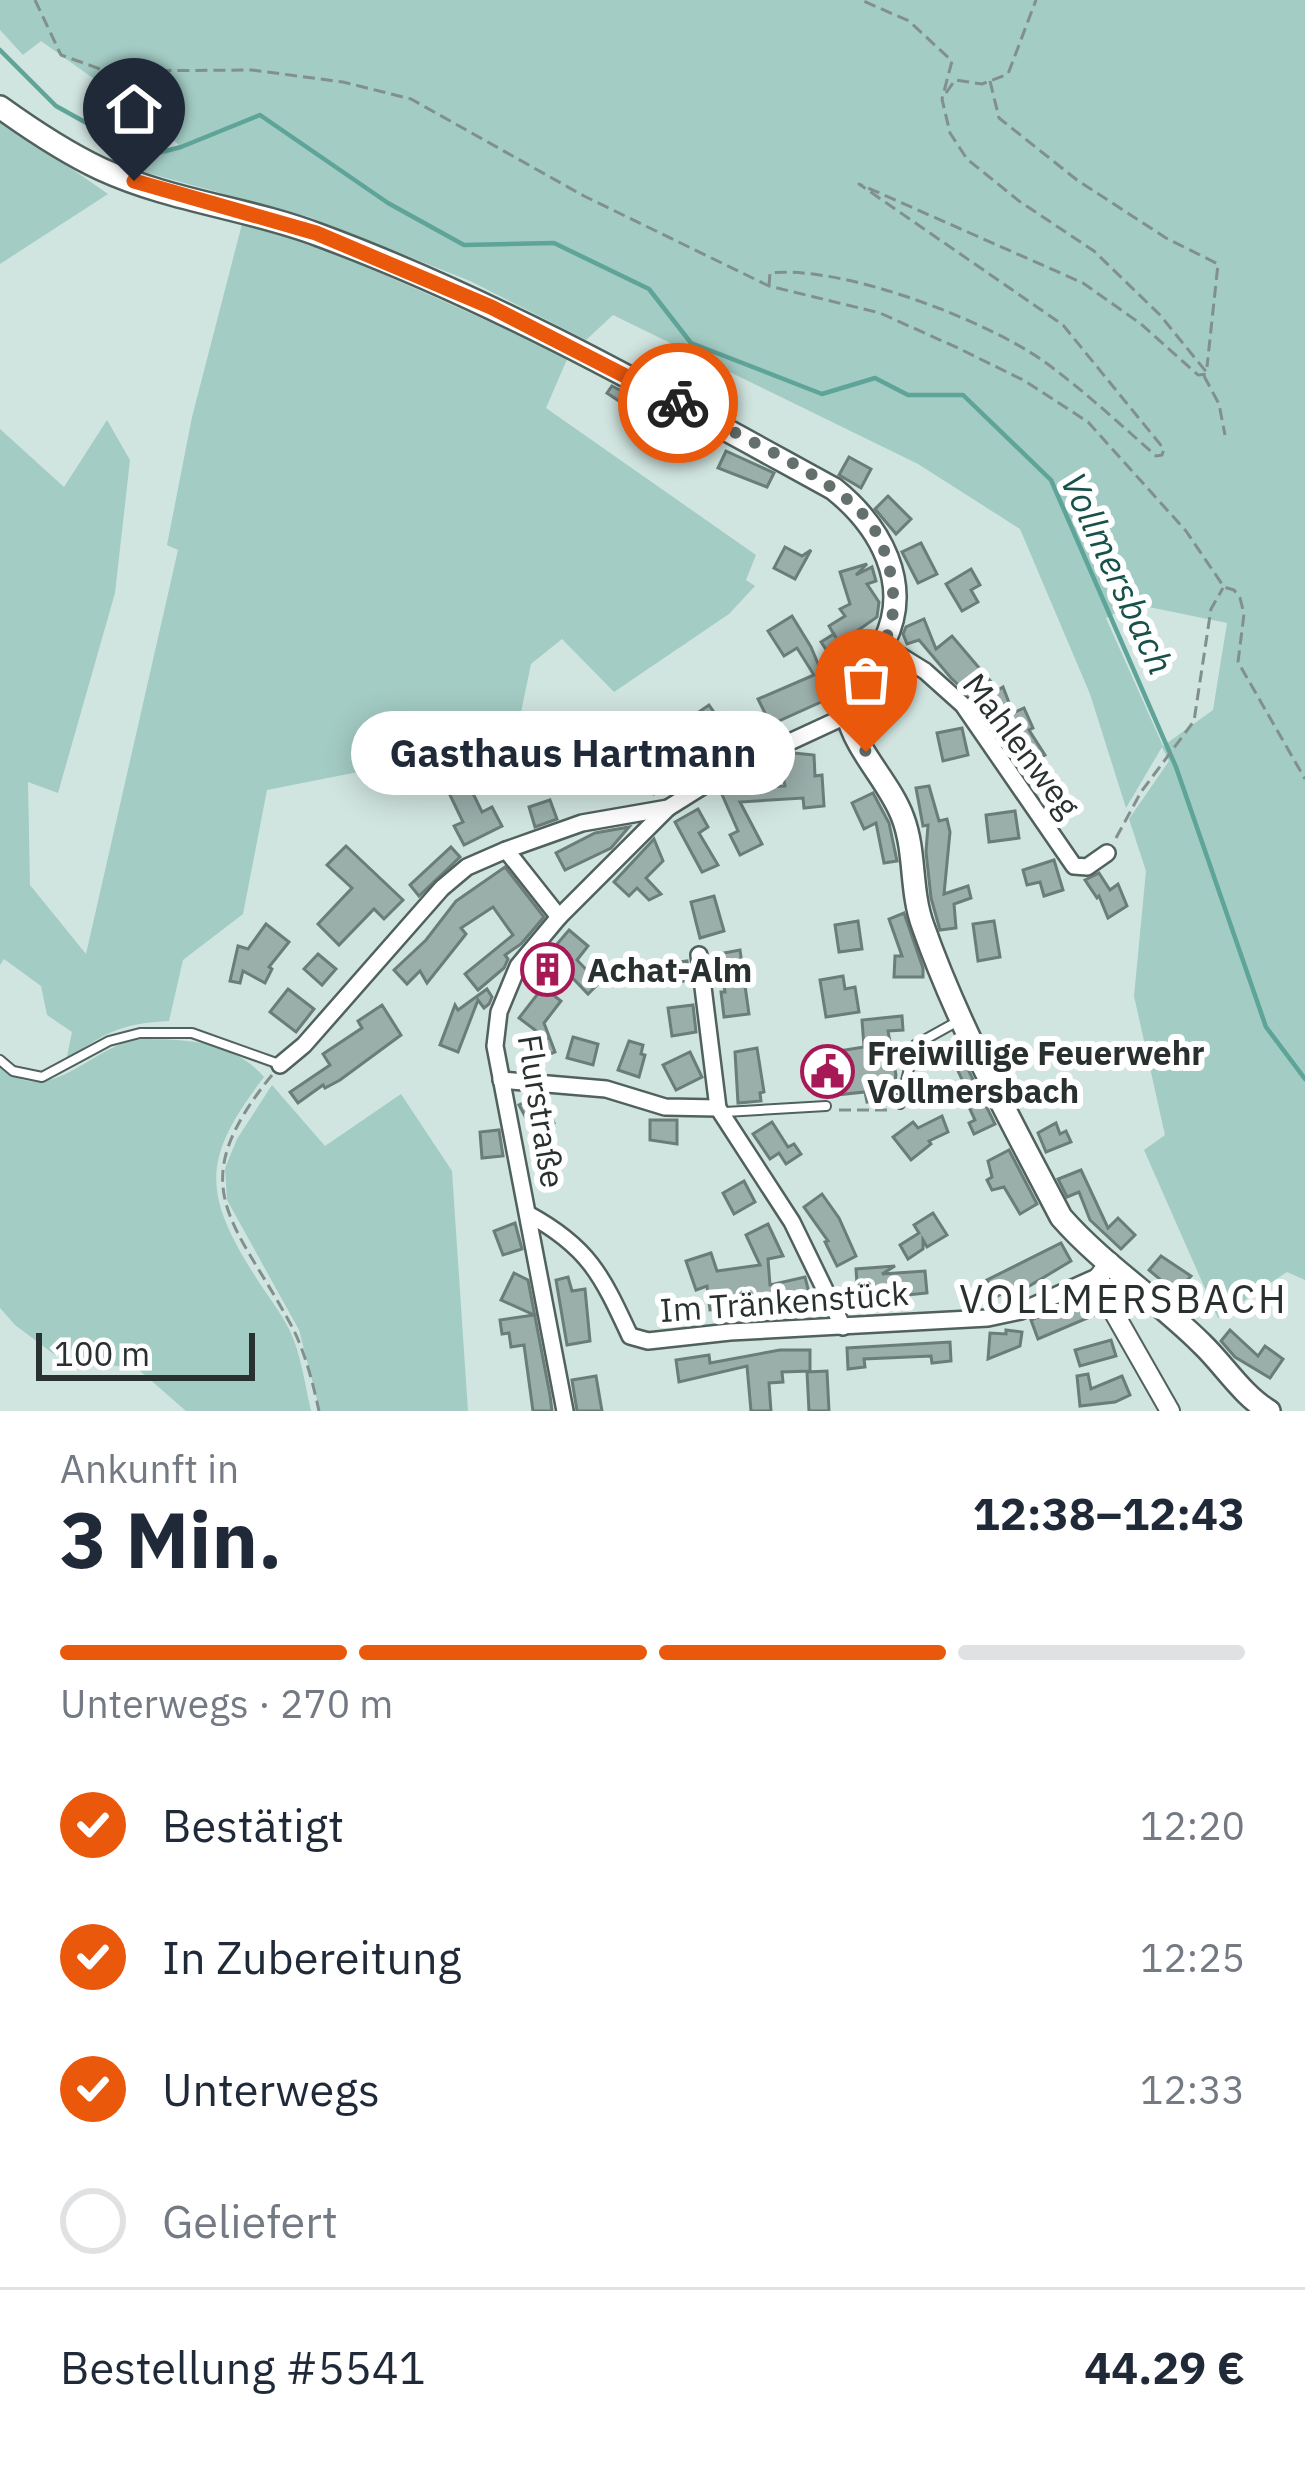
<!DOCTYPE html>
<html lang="de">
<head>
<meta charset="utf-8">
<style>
	body { margin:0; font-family:"IBM Plex Sans",sans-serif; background:#f6f6f7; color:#1f2937; height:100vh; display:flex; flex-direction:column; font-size:45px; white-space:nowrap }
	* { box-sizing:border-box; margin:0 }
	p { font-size:39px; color:#747a83 }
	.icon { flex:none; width:66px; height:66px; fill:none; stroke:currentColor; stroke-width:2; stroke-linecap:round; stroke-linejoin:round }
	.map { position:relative; height:1411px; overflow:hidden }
	.drawer { display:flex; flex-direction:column; background:#fff; flex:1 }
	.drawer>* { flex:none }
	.scale { position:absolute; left:36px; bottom:30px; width:219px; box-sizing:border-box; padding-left:12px; border:6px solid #293130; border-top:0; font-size:33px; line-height:42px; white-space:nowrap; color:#293130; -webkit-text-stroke:9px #fff; paint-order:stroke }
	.pin { position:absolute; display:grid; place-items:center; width:102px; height:102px; color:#fff; margin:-123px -51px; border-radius:50% 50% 50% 0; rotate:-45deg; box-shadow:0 0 12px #0007 }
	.pin .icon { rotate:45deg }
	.courier { position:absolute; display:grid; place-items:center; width:120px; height:120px; margin:-60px; border:9px solid #ea580c; border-radius:50%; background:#fff; color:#222; box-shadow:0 3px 15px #0007 }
	.bubble { position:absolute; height:84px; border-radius:42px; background:#fff; box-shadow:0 6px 30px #0003; font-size:39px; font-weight:800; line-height:84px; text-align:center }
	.head em { font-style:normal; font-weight:800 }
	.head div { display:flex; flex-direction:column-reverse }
	.head { display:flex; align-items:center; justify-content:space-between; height:204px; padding:0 60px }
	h1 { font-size:78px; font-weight:800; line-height:90px }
	.bar { display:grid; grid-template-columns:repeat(4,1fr); gap:18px 12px; align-content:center; height:144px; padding:0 60px }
	.bar i { height:15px; border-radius:9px; background:#e0e1e3 }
	.bar .current { background:#ea580c }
	.bar p { grid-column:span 4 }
	.line { display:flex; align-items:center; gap:30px; padding:0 60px; border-top:3px solid #e0e1e3 }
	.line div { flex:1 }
	ol { padding:0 60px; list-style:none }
	li { display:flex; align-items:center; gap:36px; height:132px }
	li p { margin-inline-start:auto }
	li .icon { padding:12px; border-radius:50%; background:#ea580c; color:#fff; stroke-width:4 }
	li:last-child { color:#747a83 }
	li i { width:66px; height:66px; border:6px solid #e0e1e3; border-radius:50% }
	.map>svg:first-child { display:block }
	.green { fill:#a3ccc4; fill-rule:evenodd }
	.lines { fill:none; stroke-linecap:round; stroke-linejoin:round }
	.stream { stroke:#5fa498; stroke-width:4.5 }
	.building { fill:#9aaeaa; stroke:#6a7d79; stroke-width:3 }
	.service-casing { stroke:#50615e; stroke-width:12 }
	.minor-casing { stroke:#50615e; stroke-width:20 }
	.tertiary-casing { stroke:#50615e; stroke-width:22 }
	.secondary-casing { stroke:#50615e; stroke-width:26 }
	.path { stroke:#82908d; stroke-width:3; stroke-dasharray:12 6; stroke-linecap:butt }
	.service { stroke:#fff; stroke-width:8 }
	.minor { stroke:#fff; stroke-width:15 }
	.tertiary { stroke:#fff; stroke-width:18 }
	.secondary { stroke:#fff; stroke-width:21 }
	.done { stroke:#64706e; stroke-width:12; stroke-dasharray:0 21.6 }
	.route { stroke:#ea580c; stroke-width:15 }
	.labels { text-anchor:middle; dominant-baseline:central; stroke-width:12; stroke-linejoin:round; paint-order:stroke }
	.street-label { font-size:33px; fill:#293130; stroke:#fff }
	.poi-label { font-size:33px; font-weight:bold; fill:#293130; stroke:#fff; text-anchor:start }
	.water-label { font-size:36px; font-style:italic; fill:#17524a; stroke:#fff }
	.quarter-label { font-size:39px; letter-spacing:3px; fill:#293130; stroke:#fff }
</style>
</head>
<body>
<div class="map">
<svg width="1305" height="1411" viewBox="0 0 1305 1411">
	<rect width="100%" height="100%" fill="#d1e5e0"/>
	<g class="green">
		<path d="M0 0H1305V1280L1287 1272 1218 1318 1144 1150 1165 1135 1134 996 1146 871 1129 819 1169 761 1162 747 1126 808 1090 694 1020 529 918 464 613 315 586 340 470 281 309 217 144 172 149 159 180 146 150 119 41 41 23 55 0 30ZM1134 604 1227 623 1213 710 1163 746 1106 618Z"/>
		<polygon points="0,119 108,194 0,264"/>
		<path d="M242 224 318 245 568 357 546 408 756 555 746 580 755 586 729 614 614 692 562 639 531 664 515 741 267 790 243 914 183 960 169 1021C122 1023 103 1033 66 1061L72 1032 47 1015 41 986 4 959 0 965V429L64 487 107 420 130 460 115 593 58 793 28 782 30 885 86 954 178 550 167 545 192 417Z"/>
		<path d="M142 1039C186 1039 233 1041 264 1077 203 1157 201 1191 255 1276 266 1294 281 1312 290 1331 301 1354 305 1385 311 1411H186L139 1370 55 1355 15 1325 0 1308V1066C41 1103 76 1065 114 1047 122 1043 133 1041 142 1039Z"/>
		<polygon points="272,1085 325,1146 401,1094 452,1171 468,1411 320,1411 299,1330 227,1200 225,1168 237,1139"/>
	</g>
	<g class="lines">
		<polyline class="stream" points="0,50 56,106 146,156 181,147 260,115 388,203 464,245 554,243 649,289 691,343 822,394 875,378 908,395 963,395 1051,480 1176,767 1266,1027 1305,1079"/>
	</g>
	<g class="building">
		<polygon points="612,386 647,404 637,420 621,410 625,405 607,393"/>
		<polygon points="726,451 774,473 767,487 718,468"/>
		<polygon points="849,457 871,469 861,488 839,475"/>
		<polygon points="888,496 911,519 896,534 875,509"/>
		<polygon points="921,543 937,574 918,583 902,552"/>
		<polygon points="785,547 802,556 811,550 795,579 774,568"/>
		<polygon points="867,564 856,575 872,567 876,581 867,584 879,602 877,617 840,643 845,652 833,660 821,642 834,634 836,638 829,626 845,616 840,609 850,604 840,572"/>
		<polygon points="971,569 980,585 971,590 978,602 962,611 946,584"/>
		<polygon points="792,616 811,647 832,697 779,721 784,732 745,750 734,727 765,713 758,699 814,675 797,648 784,656 768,631"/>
		<polygon points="924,619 936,649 952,636 998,690 1003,687 1013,713 1024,708 1033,728 1029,730 1045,755 1022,769 997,721 951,678 919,640 907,644 903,634 906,627"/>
		<polygon points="896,676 907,692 872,716 863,699"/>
		<polygon points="709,705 723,725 711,733 724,759 697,775 688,757 668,767 673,789 654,794 647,765 626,776 616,756 640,744 646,756 695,730 687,720"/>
		<polygon points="962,728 968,755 943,761 937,733"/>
		<polygon points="794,753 814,755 815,776 822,775 824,806 804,808 803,798 740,802 762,844 740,855 730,835 738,831 720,790 751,773 758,788 785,786 780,760"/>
		<polygon points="467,781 482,812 492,807 502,826 464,845 454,826 463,822 448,791"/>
		<polygon points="929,786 939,821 947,819 950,832 944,894 968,886 971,898 954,904 956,928 940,930 931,898 926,852 928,825 923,826 916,788"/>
		<polygon points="873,793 889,823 897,861 884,863 876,823 864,829 852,803"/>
		<polygon points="550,800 557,819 535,827 529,807"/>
		<polygon points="698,809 708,827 699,833 718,865 702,872 675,822"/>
		<polygon points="1015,811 1019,838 989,842 986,815"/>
		<polygon points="629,827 611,848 565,870 556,853 595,833"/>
		<polygon points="654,839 663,861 646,878 661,894 649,900 637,888 629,896 614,882"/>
		<polygon points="346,846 403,900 384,919 374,909 339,945 318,924 352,888 327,865"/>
		<polygon points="451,847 460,857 419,896 410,885"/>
		<polygon points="1054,860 1063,890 1044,896 1040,882 1027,885 1023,870"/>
		<polygon points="505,867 544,917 521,944 505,955 508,959 504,968 478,990 465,974 513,935 493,907 461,928 466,934 427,983 420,971 407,984 394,970 426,940 456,901"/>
		<polygon points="1099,873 1110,890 1118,884 1127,906 1108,918 1099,896 1097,898 1085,880"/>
		<polygon points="714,896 724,931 700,938 691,902"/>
		<polygon points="904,913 923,968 923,977 894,977 895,956 902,956 889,919"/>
		<polygon points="858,921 862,949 839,952 835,925"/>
		<polygon points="994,921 1000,957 978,961 973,924"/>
		<polygon points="266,924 289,942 269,967 272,969 265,983 243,971 240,983 230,981 238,946 248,949"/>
		<polygon points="569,930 588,946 577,960 599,983 588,994 562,967 551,983 534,971"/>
		<polygon points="740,950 749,1014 724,1017 721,992 725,992 719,954"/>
		<polygon points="318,954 336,969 322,985 304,969"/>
		<polygon points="687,961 690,980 667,984 664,964"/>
		<polygon points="843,976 845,989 855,987 859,1012 826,1017 820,980"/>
		<polygon points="543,987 561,1001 544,1023 555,1052 543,1057 538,1043 547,1039 519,1018"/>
		<polygon points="288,989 314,1009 296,1032 270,1012"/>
		<polygon points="487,989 492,997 489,1004 484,1008 478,1000 458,1052 440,1045 455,1005 458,1010"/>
		<polygon points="382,1005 401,1035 340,1080 325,1088 323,1085 298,1103 290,1092 330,1065 323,1054 362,1028 358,1021"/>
		<polygon points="693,1005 696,1032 672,1036 668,1008"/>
		<polygon points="902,1016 903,1030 888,1031 896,1075 892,1099 867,1102 865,1092 836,1095 835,1088 824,1090 820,1054 864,1047 862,1020"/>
		<polygon points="573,1037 598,1044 593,1065 567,1058"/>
		<polygon points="629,1041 643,1045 641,1054 645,1055 639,1077 618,1070"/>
		<polygon points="957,1047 995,1124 974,1134 969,1123 975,1120 964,1096 958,1098 953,1087 963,1082 949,1051"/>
		<polygon points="757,1048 764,1092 760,1093 761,1101 738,1103 735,1052"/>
		<polygon points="690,1052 702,1077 676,1090 663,1065"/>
		<polygon points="540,1095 554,1123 548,1127 555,1141 542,1148 519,1105"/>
		<polygon points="942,1116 948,1132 929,1141 931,1144 911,1160 893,1137 913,1122 918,1128"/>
		<polygon points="650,1120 677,1120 677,1144 650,1140"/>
		<polygon points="772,1122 788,1147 794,1144 801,1154 786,1164 779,1153 770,1159 753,1134"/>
		<polygon points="1056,1123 1060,1134 1066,1131 1071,1142 1046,1152 1038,1133"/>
		<polygon points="499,1130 503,1156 482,1158 480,1132"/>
		<polygon points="1009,1150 1037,1204 1020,1214 1004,1187 992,1190 987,1180 992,1177 988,1161"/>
		<polygon points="1081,1170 1108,1228 1118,1218 1135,1235 1121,1249 1090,1220 1079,1192 1067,1197 1058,1179"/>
		<polygon points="744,1181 755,1202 734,1214 723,1193"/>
		<polygon points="822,1194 839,1218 856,1256 837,1266 825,1242 828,1241 804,1207"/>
		<polygon points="933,1213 947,1235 927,1247 923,1240 923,1249 908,1259 900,1245 919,1233 914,1225"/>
		<polygon points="515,1223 522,1249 503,1255 494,1231"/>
		<polygon points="768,1224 783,1256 768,1259 770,1285 805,1277 811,1300 749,1307 748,1298 725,1299 725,1309 710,1310 707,1286 696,1290 686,1261 711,1253 717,1271 760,1265 746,1235"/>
		<polygon points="1061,1243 1071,1261 1016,1294 1013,1288 996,1297 987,1280"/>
		<polygon points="1161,1256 1191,1276 1176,1293 1149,1270"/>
		<polygon points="895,1266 882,1274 925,1271 927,1293 858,1300 856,1269"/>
		<polygon points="514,1273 528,1280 550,1395 552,1411 533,1411 524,1345 511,1347 509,1333 502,1334 500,1320 534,1315 501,1300"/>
		<polygon points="568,1277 572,1291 585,1289 590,1341 567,1345 556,1280"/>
		<polygon points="1088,1296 1097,1314 1038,1339 1031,1320"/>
		<polygon points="1006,1330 1022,1332 1020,1346 988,1359 990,1333 1006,1334"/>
		<polygon points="1230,1330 1258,1356 1265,1346 1283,1359 1270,1378 1235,1357 1221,1341"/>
		<polygon points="1111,1340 1116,1356 1080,1366 1075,1350"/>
		<polygon points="950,1342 951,1361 932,1363 931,1356 864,1359 865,1367 848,1369 847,1348"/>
		<polygon points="780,1350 810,1350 810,1371 782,1372 783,1382 769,1383 771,1411 751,1411 747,1366 679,1382 676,1360 709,1355 710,1363"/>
		<polygon points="827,1371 829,1411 809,1411 807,1372"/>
		<polygon points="1088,1374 1091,1389 1122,1376 1130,1395 1115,1402 1080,1406 1077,1376"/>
		<polygon points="596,1376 602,1411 577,1411 572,1380"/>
	</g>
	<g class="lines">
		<defs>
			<g id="service">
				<polyline points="0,1060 13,1071 42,1077 109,1041 140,1033 192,1033 279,1064"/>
				<polyline points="900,1104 915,1045 960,1020"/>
				<polyline points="725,1112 826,1106"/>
			</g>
			<g id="minor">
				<polyline points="883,645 925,671 963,705 1074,866 1087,867 1107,853"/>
				<polyline points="506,850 559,917"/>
				<polyline points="699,955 718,1108 792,1222 843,1327"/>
				<polyline points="280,1065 304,1045 442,888 467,867 506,850 582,823 668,808 727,771 848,715"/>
				<polyline points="501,1080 606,1089 665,1107 718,1108"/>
				<path d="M528 1214C589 1247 602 1276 630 1336L648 1341 730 1332 988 1318 1021 1311 1099 1276"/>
				<polyline points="565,1411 495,1046 499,1012 518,966 559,917 668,808"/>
			</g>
			<polyline id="tertiary" points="1110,1262 1099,1276 1105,1297 1170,1411"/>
			<path id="secondary" d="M0 107C32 130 65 152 101 169 170 201 248 208 319 235 500 302 666 397 834 489 880 526 913 584 884 642 872 666 842 683 847 713 855 751 890 782 903 818 916 853 910 891 923 926 958 1026 1012 1123 1061 1217 1102 1264 1157 1299 1202 1344 1224 1365 1243 1396 1269 1411"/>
		</defs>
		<use href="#service" class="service-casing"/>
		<use href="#minor" class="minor-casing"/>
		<use href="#tertiary" class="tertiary-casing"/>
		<use href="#secondary" class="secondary-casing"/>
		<g class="path">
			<polyline points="35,0 61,55 106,71 252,70 343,82 411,99 584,196 769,286 880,313 958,348 1025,381 1088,422 1186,531 1224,587 1234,590 1240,598 1244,614 1238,662 1305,779"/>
			<polyline points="990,81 999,118 1077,180 1166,238 1218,264 1207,367"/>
			<polyline points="946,93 955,80 982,84 1008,74 1036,0"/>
			<path d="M769 286 770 273C842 265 983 319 1042 360 1082 389 1119 423 1156 456L1162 455 1164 449 1063 325 859 184 1083 283 1141 324 1198 375 1208 374 1160 315 1094 251 1019 201 967 159 950 133 942 99 952 61 909 21 861 0"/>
			<polyline points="1204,376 1219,404 1225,435"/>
			<polyline points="1116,838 1141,792 1194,721 1211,609 1223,588"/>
			<path d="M272 1075C181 1187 233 1218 290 1323 304 1348 313 1383 319 1411"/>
			<polyline points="839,1110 889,1110"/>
		</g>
		<use href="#service" class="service"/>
		<use href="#minor" class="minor"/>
		<use href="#tertiary" class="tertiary"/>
		<use href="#secondary" class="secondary"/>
	</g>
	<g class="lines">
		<path class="done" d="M678 403C728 431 823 472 860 511 878 529 886 552 891 576 895 601 895 626 881 647 850 694 835 697 866 752"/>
		<polyline class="route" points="134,181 316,233 491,307 678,403"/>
	</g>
	<defs>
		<symbol id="building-ring" viewBox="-11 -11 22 22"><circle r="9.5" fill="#fff" stroke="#a71857" stroke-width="1.5"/><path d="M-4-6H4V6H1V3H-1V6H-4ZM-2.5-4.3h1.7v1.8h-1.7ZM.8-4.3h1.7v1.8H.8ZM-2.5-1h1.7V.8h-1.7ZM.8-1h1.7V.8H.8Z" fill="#a71857"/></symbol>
		<symbol id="civic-ring" viewBox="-11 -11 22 22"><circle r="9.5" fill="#fff" stroke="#a71857" stroke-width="1.5"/><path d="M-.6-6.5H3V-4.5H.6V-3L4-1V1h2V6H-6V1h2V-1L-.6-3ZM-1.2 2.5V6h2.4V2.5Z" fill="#a71857"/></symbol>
	</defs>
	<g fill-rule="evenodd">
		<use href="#building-ring" x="518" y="940" width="59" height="59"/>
		<use href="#civic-ring" x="798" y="1042" width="59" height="59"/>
	</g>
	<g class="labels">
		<g class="street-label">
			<text transform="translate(1022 745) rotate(53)">Mahlenweg</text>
			<text transform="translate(542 1111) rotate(81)">Flurstraße</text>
			<text transform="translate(784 1301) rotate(-4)">Im Tränkenstück</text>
		</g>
		<g class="poi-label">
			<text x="587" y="969">Achat-Alm</text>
			<text x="867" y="1052">Freiwillige Feuerwehr<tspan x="867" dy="38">Vollmersbach</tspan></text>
		</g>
		<g class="water-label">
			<text transform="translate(1118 573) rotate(65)">Vollmersbach</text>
		</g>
		<g class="quarter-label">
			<text x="1124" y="1298">VOLLMERSBACH</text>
		</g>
	</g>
</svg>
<div class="scale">100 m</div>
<div class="pin" style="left:866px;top:752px;background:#ea580c"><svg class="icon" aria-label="bag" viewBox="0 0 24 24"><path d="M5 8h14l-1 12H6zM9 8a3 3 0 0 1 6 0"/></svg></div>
<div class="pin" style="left:134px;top:181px;background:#1f2937"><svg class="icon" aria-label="home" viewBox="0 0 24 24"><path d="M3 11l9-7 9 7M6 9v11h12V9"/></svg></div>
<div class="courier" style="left:678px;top:403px"><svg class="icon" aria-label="bike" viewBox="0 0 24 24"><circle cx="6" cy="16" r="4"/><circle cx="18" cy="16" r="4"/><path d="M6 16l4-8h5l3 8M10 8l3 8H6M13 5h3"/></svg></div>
<div class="bubble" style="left:351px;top:711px;width:444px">Gasthaus Hartmann</div>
</div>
<section class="drawer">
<div class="head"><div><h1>3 Min.</h1><p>Ankunft in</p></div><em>12:38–12:43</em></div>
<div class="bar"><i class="current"></i><i class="current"></i><i class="current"></i><i></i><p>Unterwegs · 270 m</p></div>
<ol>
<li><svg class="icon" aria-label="check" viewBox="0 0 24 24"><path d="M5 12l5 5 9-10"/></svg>Bestätigt<p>12:20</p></li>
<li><svg class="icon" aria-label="check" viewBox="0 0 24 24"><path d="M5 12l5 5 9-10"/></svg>In Zubereitung<p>12:25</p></li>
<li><svg class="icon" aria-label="check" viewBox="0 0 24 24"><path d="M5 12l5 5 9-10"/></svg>Unterwegs<p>12:33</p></li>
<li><i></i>Geliefert</li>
</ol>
<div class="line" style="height:156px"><div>Bestellung #5541</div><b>44.29 €</b></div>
</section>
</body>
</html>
